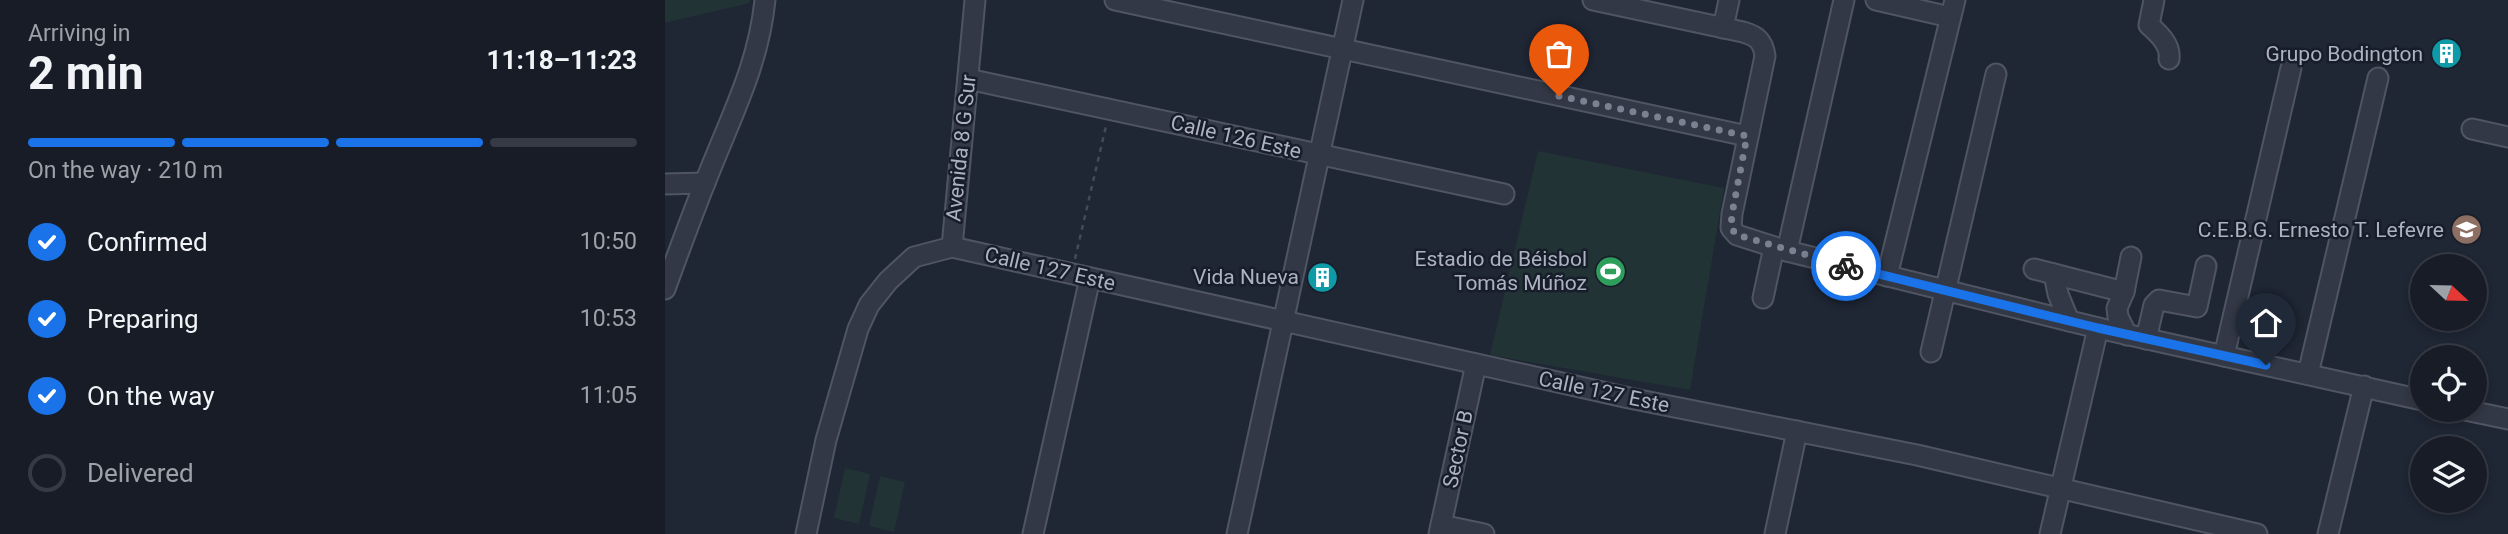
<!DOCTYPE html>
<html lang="en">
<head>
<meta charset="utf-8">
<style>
	body { margin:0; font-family:Roboto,sans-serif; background:#242933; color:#f1f3f6; height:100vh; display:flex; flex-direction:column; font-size:26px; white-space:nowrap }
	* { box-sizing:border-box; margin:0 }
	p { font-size:23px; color:#9ea1a7 }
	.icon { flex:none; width:38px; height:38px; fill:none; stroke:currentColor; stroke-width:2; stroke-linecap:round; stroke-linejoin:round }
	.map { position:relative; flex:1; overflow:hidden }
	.drawer { display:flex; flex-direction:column; background:#171c27; width:665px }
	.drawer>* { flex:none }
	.needle { width:46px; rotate:112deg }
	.buttons { position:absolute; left:1745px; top:254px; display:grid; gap:14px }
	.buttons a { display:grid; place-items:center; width:77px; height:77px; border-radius:50%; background:#171c27; box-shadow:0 4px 10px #0003,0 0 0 2px #363a44; font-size:35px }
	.pin { position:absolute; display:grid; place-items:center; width:60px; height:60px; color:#fff; margin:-72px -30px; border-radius:50% 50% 50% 0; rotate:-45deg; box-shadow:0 0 7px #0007 }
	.pin .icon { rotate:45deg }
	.courier { position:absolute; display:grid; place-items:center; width:70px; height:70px; margin:-35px; border:5px solid #1a73e8; border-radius:50%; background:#fff; color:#222; box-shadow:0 2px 9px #0007 }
	.summary em { font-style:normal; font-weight:700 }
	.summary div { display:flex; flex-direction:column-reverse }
	.summary { display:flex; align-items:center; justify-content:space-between; height:119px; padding:0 28px }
	h1 { font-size:46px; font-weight:700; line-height:52px }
	.bar { display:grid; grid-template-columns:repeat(4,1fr); gap:10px 7px; align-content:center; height:84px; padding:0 28px }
	.bar i { height:9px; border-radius:5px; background:#363a44 }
	.bar .on { background:#1a73e8 }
	.bar p { grid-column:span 4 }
	ol { padding:0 28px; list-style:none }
	li { display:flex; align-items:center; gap:21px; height:77px }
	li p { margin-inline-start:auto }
	li .icon { padding:7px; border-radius:50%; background:#1a73e8; color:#fff; stroke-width:4 }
	li:last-child { color:#9ea1a7 }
	li i { width:38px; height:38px; border:4px solid #363a44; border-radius:50% }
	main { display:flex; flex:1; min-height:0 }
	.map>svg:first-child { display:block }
	.green { fill:#223336 }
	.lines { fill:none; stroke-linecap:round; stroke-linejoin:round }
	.minor-casing { stroke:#505563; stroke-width:23 }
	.path { stroke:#3e4e53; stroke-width:2.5; stroke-dasharray:5 5; stroke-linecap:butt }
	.minor { stroke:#323845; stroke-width:19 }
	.done { stroke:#7b8190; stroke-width:7; stroke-dasharray:0 12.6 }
	.route { stroke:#1a73e8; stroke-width:9 }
	.labels { text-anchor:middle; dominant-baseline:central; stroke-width:5; stroke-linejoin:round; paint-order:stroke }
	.poi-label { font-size:21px; fill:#acb2c2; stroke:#181e29; text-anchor:end }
	.street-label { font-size:21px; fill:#acb2c2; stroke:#181e29 }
</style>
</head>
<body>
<main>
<section class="drawer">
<div class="summary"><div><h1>2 min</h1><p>Arriving in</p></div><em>11:18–11:23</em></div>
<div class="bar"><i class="on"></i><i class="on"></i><i class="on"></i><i></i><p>On the way · 210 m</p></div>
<ol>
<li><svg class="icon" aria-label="check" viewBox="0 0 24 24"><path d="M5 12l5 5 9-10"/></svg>Confirmed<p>10:50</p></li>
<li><svg class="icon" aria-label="check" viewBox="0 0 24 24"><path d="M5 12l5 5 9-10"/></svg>Preparing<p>10:53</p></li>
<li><svg class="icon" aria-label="check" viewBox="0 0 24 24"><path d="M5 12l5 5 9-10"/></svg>On the way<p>11:05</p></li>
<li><i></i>Delivered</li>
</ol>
</section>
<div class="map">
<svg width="1843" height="534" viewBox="0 0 1843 534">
	<rect width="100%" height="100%" fill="#1f2634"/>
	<g class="green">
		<polygon points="0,0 85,0 85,3 3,22 0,22"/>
		<polygon points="873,151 1059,188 1025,390 825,355"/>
		<polygon points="180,468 205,474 194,524 169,518"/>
		<polygon points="215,476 240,482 229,532 204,526"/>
	</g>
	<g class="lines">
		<defs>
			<g id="minor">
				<polyline points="450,0 1082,136"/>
				<path d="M928 0 1078 32C1092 36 1098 41 1100 56L1067 214 1066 228 1072 235 1122 251 1433 328 1757 400"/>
				<polyline points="1211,0 1285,17"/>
				<path d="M1489 0 1484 25C1494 34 1506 45 1504 59"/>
				<polyline points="1058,28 1064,0"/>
				<polyline points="303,79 839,194"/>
				<polyline points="1807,129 1843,137"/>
				<polyline points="0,184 40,183"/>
				<polyline points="287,247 310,0"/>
				<polyline points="1122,251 1179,0"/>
				<polyline points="1369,269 1459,292"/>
				<polyline points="1389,274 1393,294 1404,321"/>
				<polyline points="1222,276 1290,0"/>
				<path d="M0 289C16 245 32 201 50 158 72 104 94 59 100 0"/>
				<polyline points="1098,298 1109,247"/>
				<polyline points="1462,335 1453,317 1452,308 1459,292 1466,257"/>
				<polyline points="1481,339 1489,305 1494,300 1532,307 1541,266"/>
				<polyline points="1266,352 1331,74"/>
				<polyline points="1559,356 1626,68"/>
				<polyline points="1643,374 1713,78"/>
				<polyline points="1800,410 1843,419"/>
				<polyline points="776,525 819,534"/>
				<polyline points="141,534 161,440 193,329 204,305 223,281 249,257 287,247 964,398 1252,455 1592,534"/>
				<polyline points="368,534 425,278"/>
				<polyline points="572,534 688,0"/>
				<polyline points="774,534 811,364"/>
				<polyline points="1110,534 1132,431"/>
				<polyline points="1385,534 1433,328"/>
				<polyline points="1663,534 1699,386"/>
			</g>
		</defs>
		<use href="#minor" class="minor-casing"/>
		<polyline class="path" points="410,259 441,126"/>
		<use href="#minor" class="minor"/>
	</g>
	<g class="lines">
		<polyline class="done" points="894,96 1082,136 1067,214 1066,228 1072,235 1181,266"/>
		<polyline class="route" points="1181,266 1433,328 1601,365"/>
	</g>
	<defs>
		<symbol id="building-disc" viewBox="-11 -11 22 22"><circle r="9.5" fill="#0f9aa8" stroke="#181e29"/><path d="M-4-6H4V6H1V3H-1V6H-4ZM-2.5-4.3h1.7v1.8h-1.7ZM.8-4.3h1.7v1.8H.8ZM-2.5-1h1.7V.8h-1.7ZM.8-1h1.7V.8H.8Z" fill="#fff"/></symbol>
		<symbol id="school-disc" viewBox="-11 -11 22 22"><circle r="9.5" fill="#8d6e63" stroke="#181e29"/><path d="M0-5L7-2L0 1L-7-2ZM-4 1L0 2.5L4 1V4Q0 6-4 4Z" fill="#fff"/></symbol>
		<symbol id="stadium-disc" viewBox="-11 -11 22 22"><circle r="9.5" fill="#2e9e5b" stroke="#181e29"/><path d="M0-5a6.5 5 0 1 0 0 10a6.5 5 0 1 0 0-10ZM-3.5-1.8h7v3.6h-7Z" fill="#fff"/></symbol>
	</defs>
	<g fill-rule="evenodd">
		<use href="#building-disc" x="1764" y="36" width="35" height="35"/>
		<use href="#school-disc" x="1784" y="212" width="35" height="35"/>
		<use href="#stadium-disc" x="928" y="254" width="35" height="35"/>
		<use href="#building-disc" x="640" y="260" width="35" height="35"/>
	</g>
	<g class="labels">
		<g class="poi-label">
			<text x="1758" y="54">Grupo Bodington</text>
			<text x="1779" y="230">C.E.B.G. Ernesto T. Lefevre</text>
			<text x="922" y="259">Estadio de Béisbol<tspan x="922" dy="24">Tomás Múñoz</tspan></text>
			<text x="634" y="277">Vida Nueva</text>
		</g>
		<g class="street-label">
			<text transform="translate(571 137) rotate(13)">Calle 126 Este</text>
			<text transform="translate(296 148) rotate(-84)">Avenida 8 G Sur</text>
			<text transform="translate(385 269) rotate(13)">Calle 127 Este</text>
			<text transform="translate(939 392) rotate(12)">Calle 127 Este</text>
			<text transform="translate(793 449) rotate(-78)">Sector B</text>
		</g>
	</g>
</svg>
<div class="buttons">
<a><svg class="needle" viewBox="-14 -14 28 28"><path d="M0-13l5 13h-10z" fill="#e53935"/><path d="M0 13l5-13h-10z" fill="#9ea1a7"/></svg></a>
<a><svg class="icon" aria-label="locate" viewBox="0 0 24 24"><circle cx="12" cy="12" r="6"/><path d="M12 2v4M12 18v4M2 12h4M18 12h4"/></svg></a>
<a><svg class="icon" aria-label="layers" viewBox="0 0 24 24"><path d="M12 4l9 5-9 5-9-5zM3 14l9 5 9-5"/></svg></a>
</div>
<div class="pin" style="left:894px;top:96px;background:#ea580c"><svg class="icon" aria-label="bag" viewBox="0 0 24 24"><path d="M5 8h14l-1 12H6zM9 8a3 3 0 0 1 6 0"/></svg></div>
<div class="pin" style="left:1601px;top:365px;background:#1f2937"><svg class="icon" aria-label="home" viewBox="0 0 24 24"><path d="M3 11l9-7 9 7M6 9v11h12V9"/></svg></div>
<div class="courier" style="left:1181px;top:266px"><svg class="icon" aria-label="bike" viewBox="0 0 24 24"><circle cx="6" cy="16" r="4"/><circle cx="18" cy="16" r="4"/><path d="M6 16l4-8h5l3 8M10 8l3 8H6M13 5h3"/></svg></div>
</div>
</main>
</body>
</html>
